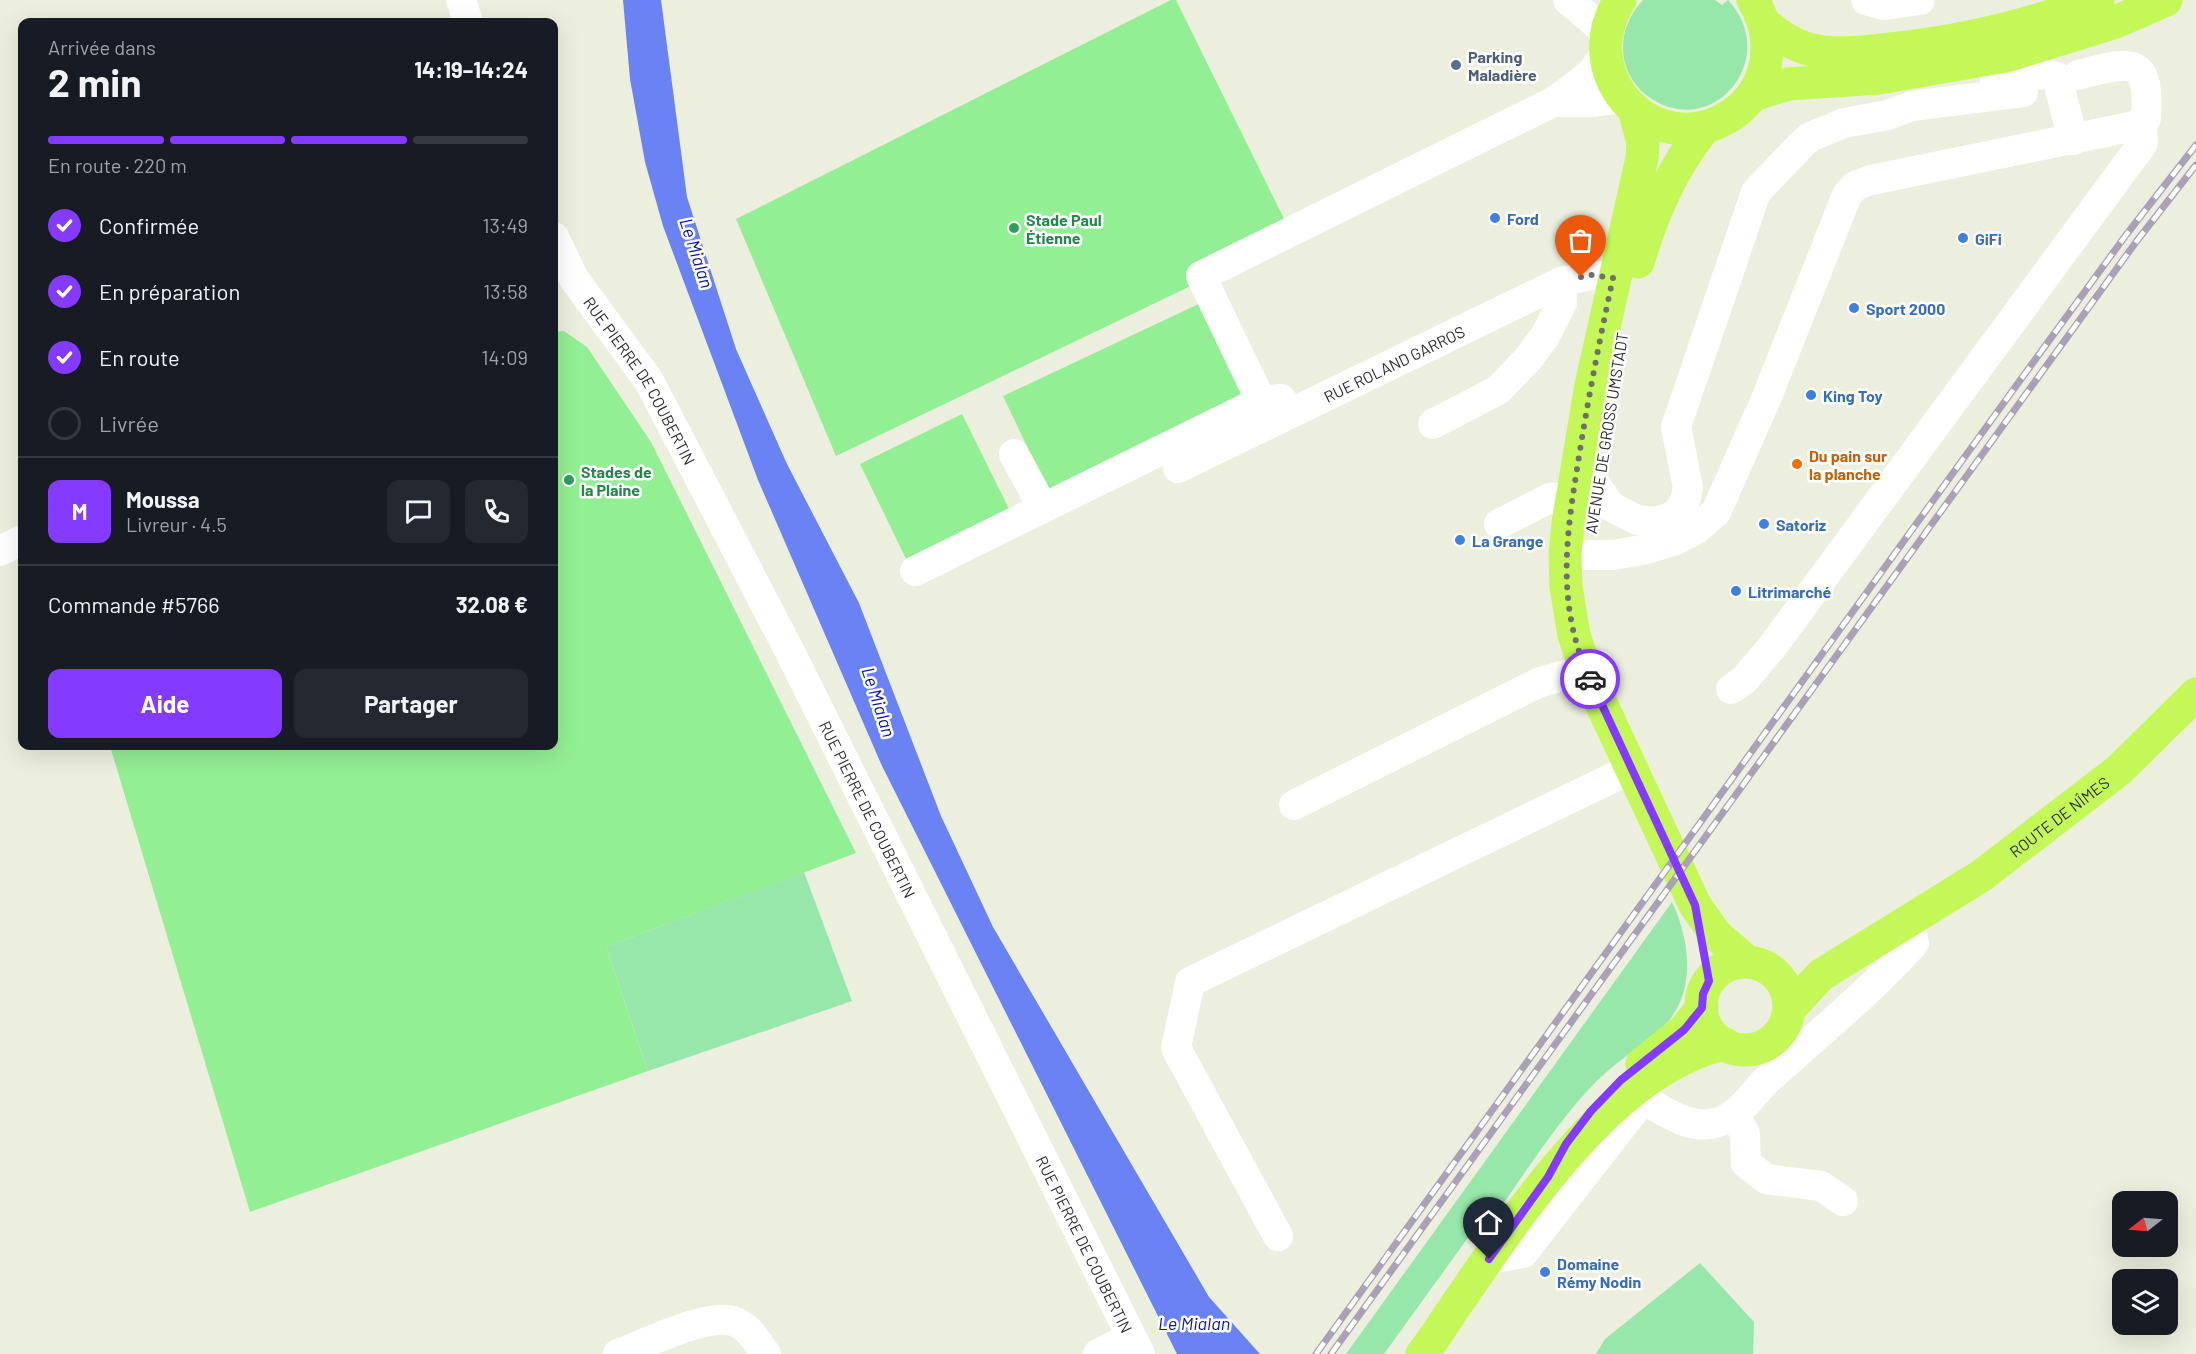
<!DOCTYPE html>
<html lang="fr">
<head>
<meta charset="utf-8">
<style>
	body { margin:0; font-family:Barlow,sans-serif; background:#242831; color:#f1f3f6; height:100vh; display:flex; flex-direction:column; font-size:22px; white-space:nowrap }
	* { box-sizing:border-box; margin:0 }
	p { font-size:20px; color:#9ea1a6 }
	.icon { flex:none; width:33px; height:33px; fill:none; stroke:currentColor; stroke-width:2; stroke-linecap:round; stroke-linejoin:round }
	.map { position:relative; flex:1; overflow:hidden }
	.panel { position:absolute; left:18px; top:18px; width:540px; height:732px; display:flex; flex-direction:column; background:#171b24; border-radius:12px; box-shadow:0 6px 24px #0002 }
	.panel>* { flex:none }
	.needle { width:39px; rotate:253deg }
	.tools { position:absolute; left:2112px; top:1191px; display:grid; gap:12px }
	.tools a { display:grid; place-items:center; width:66px; height:66px; border-radius:12px; background:#171b24; box-shadow:0 6px 24px #0002; font-size:30px }
	.pin { position:absolute; display:grid; place-items:center; width:51px; height:51px; color:#fff; margin:-62px -26px; border-radius:50% 50% 50% 0; rotate:-45deg; box-shadow:0 0 6px #0007 }
	.pin .icon { rotate:45deg }
	.courier { position:absolute; display:grid; place-items:center; width:60px; height:60px; margin:-30px; border:4px solid #853aff; border-radius:50%; background:#fff; color:#222; box-shadow:0 2px 8px #0007 }
	.summary em { font-style:normal; font-weight:700 }
	.summary div { display:flex; flex-direction:column-reverse }
	.summary { display:flex; align-items:center; justify-content:space-between; height:102px; padding:0 30px }
	h1 { font-size:39px; font-weight:700; line-height:45px }
	.bar { display:grid; grid-template-columns:repeat(4,1fr); gap:9px 6px; align-content:center; height:72px; padding:0 30px }
	.bar i { height:8px; border-radius:4px; background:#363941 }
	.bar .on { background:#853aff }
	.bar p { grid-column:span 4 }
	.line { display:flex; align-items:center; gap:15px; padding:0 30px; border-top:2px solid #363941 }
	.line div { flex:1 }
	.round { display:grid; place-items:center; flex:none; width:63px; height:63px; border-radius:12px; background:#242831 }
	ol { padding:0 30px; list-style:none }
	li { display:flex; align-items:center; gap:18px; height:66px }
	li p { margin-inline-start:auto }
	li .icon { padding:6px; border-radius:50%; background:#853aff; color:#fff; stroke-width:4 }
	li:last-child { color:#9ea1a6 }
	li i { width:33px; height:33px; border:3px solid #363941; border-radius:50% }
	.cta { display:flex; gap:12px; margin-top:auto; padding:12px 30px }
	.cta a { flex:1; height:69px; border-radius:12px; background:#853aff; color:#fff; font-size:24px; font-weight:700; line-height:69px; text-align:center }
	.cta a+a { background:#242831; color:#f1f3f6 }
	.map>svg:first-child { display:block }
	.green { fill:#97e7aa }
	.pitch { fill:#93ef93 }
	.water { fill:#6b82f5 }
	.lines { fill:none; stroke-linecap:round; stroke-linejoin:round }
	.minor { stroke:#fff; stroke-width:30 }
	.major { stroke:#c3f858; stroke-width:33 }
	.rail-casing { stroke:#aaa0b7; stroke-width:7 }
	.rail { stroke:#fff; stroke-width:4.5; stroke-dasharray:14; stroke-linecap:butt }
	.done { stroke:#6f706a; stroke-width:6; stroke-dasharray:0 10.8 }
	.route { stroke:#853aff; stroke-width:8 }
	.service-dot { fill:#5c6f8a; stroke:#fff; stroke-width:2 }
	.shop-dot { fill:#3f7fe0; stroke:#fff; stroke-width:2 }
	.leisure-dot { fill:#2e9e5b; stroke:#fff; stroke-width:2 }
	.food-dot { fill:#e8710a; stroke:#fff; stroke-width:2 }
	.labels { text-anchor:middle; dominant-baseline:central; stroke-width:5; stroke-linejoin:round; paint-order:stroke }
	.service-label { font-size:16px; font-weight:bold; fill:#4e5e75; stroke:#fff; text-anchor:start }
	.shop-label { font-size:16px; font-weight:bold; fill:#366cbe; stroke:#fff; text-anchor:start }
	.leisure-label { font-size:16px; font-weight:bold; fill:#27864d; stroke:#fff; text-anchor:start }
	.street-label { font-size:16px; fill:#2c2c2c; stroke:#fff }
	.food-label { font-size:16px; font-weight:bold; fill:#c56008; stroke:#fff; text-anchor:start }
	.water-label { font-size:18px; font-style:italic; fill:#0614a6; stroke:#fff }
</style>
</head>
<body>
<div class="map">
<svg width="2196" height="1354" viewBox="0 0 2196 1354">
	<rect width="100%" height="100%" fill="#eceede"/>
	<g class="green">
		<path d="M1643 0H1715L1722 5 1728 0C1782 58 1712 142 1649 97 1636 88 1627 74 1624 59 1620 37 1628 16 1643 0Z"/>
		<polygon points="804,872 852,1001 648,1071 606,947"/>
		<path d="M1672 902C1691 942 1697 996 1661 1029 1638 1049 1612 1064 1591 1087 1556 1124 1528 1169 1498 1211L1480 1221 1384 1354H1346Z"/>
		<polygon points="1700,1263 1754,1322 1753,1354 1596,1354 1605,1339"/>
	</g>
	<g class="pitch">
		<polygon points="1171,0 1176,0 1293,237 836,456 736,219"/>
		<polygon points="1205,301 1253,400 1051,497 1003,396"/>
		<polygon points="564,331 587,347 651,442 856,853 606,947 648,1071 250,1212 110,746 554,746 554,332"/>
		<polygon points="962,414 1012,515 909,565 860,464"/>
	</g>
	<polygon class="water" points="623,0 661,0 687,197 736,349 787,464 859,603 941,816 993,927 1209,1297 1260,1354 1177,1354 882,766 758,480 663,226 645,162 630,79"/>
	<g class="lines">
		<g class="minor">
			<polyline points="461,0 468,22"/>
			<polyline points="1568,0 1606,32"/>
			<polyline points="1866,0 1884,5 1920,0"/>
			<polyline points="1995,81 2045,74 2057,77 2073,140"/>
			<polyline points="1553,102 1591,102 1622,98"/>
			<path id="s1" d="M554 237 574 279 649 381 789 650 1140 1354"/>
			<path d="M1261 401 1201 276 1553 102C1572 88 1597 74 1605 51"/>
			<polyline points="1433,424 1498,390 1528,359 1545,336 1562,303 1561,282"/>
			<polyline points="1014,454 1043,508"/>
			<path id="s2" d="M1178 468 1561 282 1591 275 1613 278"/>
			<polyline points="1596,485 1610,506 1637,520 1654,522 1669,518 1678,512 1685,501 1688,488 1676,427 1756,192 1802,144 1810,137 1844,123 1888,115 1912,106 2023,92"/>
			<polyline points="1499,524 1550,498 1573,496"/>
			<polyline points="0,551 22,540"/>
			<path d="M1565 555H1613L1642 550 1676 540 1695 530 1716 512 1766 399 1847 195 1855 186 1871 180 2135 126 2146 118C2151 53 2128 62 2078 75"/>
			<polyline points="915,571 1261,401 1281,399"/>
			<polyline points="1731,689 1744,680 1772,647 2143,143 2142,123"/>
			<polyline points="1294,805 1538,683 1599,665"/>
			<path d="M1632 1094C1659 1105 1684 1131 1715 1123 1740 1117 1750 1096 1767 1080 1817 1035 1869 993 1914 943L1908 919"/>
			<polyline points="1735,1116 1745,1134 1746,1163 1766,1179 1821,1186 1843,1201"/>
			<polyline points="1278,1236 1176,1048 1190,982 1631,769"/>
			<polyline points="1489,1259 1523,1253 1643,1099"/>
			<path d="M618 1354C646 1344 705 1313 733 1321 749 1326 757 1342 766 1354"/>
			<polyline points="1098,1354 1131,1337"/>
		</g>
		<g class="major">
			<path d="M1620 0C1571 77 1657 165 1733 114 1747 104 1758 90 1763 74 1771 47 1767 24 1753 0"/>
			<path d="M1765 24C1779 35 1791 44 1808 49 1836 56 1861 52 1890 49 1962 42 2030 25 2098 0"/>
			<polyline points="1753,95 1788,84 1879,78 2006,56 2113,23 2166,0"/>
			<polyline points="1634,110 1643,142 1642,158 1591,385 1568,523 1565,555 1566,587 1574,635 1585,669 1695,905 1716,935 1748,962"/>
			<path d="M1638 262C1653 212 1672 168 1705 127"/>
			<circle cx="1745" cy="1006" r="44"/>
			<path id="s3" d="M1789 1009 1821 975 1981 876 2119 770 2196 694"/>
			<polyline points="1642,1064 1684,1030 1702,1008"/>
			<path d="M1422 1354C1437 1336 1447 1317 1461 1298 1521 1210 1615 1068 1725 1044"/>
		</g>
		<defs>
			<g id="rail">
				<polyline points="1316,1354 2008,397 2126,235 2196,145"/>
				<polyline points="1331,1354 2136,242 2196,165"/>
			</g>
		</defs>
		<use href="#rail" class="rail-casing"/>
		<use href="#rail" class="rail"/>
	</g>
	<g class="lines">
		<path class="done" d="M1581 277 1591 275 1613 278C1601 333 1590 389 1581 444 1568 526 1553 600 1590 679"/>
		<polyline class="route" points="1489,1259 1548,1177 1566,1144 1591,1111 1621,1080 1684,1030 1702,1008 1703,994 1709,981 1695,905 1590,679"/>
	</g>
	<circle class="service-dot" cx="1456" cy="65" r="6"/>
	<g class="shop-dot">
		<circle cx="1495" cy="218" r="6"/>
		<circle cx="1963" cy="238" r="6"/>
		<circle cx="1854" cy="308" r="6"/>
		<circle cx="1811" cy="395" r="6"/>
		<circle cx="1764" cy="524" r="6"/>
		<circle cx="1460" cy="540" r="6"/>
		<circle cx="1736" cy="591" r="6"/>
		<circle cx="1545" cy="1272" r="6"/>
	</g>
	<g class="leisure-dot">
		<circle cx="1014" cy="228" r="6"/>
		<circle cx="569" cy="480" r="6"/>
	</g>
	<circle class="food-dot" cx="1797" cy="464" r="6"/>
	<g class="labels">
		<g class="service-label">
			<text x="1468" y="56">Parking<tspan x="1468" dy="18">Maladière</tspan></text>
		</g>
		<g class="shop-label">
			<text x="1507" y="218">Ford</text>
			<text x="1975" y="238">GiFi</text>
			<text x="1866" y="308">Sport 2000</text>
			<text x="1823" y="395">King Toy</text>
			<text x="1776" y="524">Satoriz</text>
			<text x="1472" y="540">La Grange</text>
			<text x="1748" y="591">Litrimarché</text>
			<text x="1557" y="1263">Domaine<tspan x="1557" dy="18">Rémy Nodin</tspan></text>
		</g>
		<g class="leisure-label">
			<text x="1026" y="219">Stade Paul<tspan x="1026" dy="18">Étienne</tspan></text>
			<text x="581" y="471">Stades de<tspan x="581" dy="18">la Plaine</tspan></text>
		</g>
		<g class="street-label">
			<text stroke="none"><textPath href="#s2" startOffset="240">RUE ROLAND GARROS</textPath></text>
			<text stroke="none"><textPath href="#s1" startOffset="168">RUE PIERRE DE COUBERTIN</textPath></text>
			<text transform="translate(1606 433) rotate(-81)">AVENUE DE GROSS UMSTADT</text>
			<text stroke="none"><textPath href="#s1" startOffset="654">RUE PIERRE DE COUBERTIN</textPath></text>
			<text stroke="none"><textPath href="#s3" startOffset="333">ROUTE DE NÎMES</textPath></text>
			<text stroke="none"><textPath href="#s1" startOffset="1140">RUE PIERRE DE COUBERTIN</textPath></text>
		</g>
		<g class="food-label">
			<text x="1809" y="455">Du pain sur<tspan x="1809" dy="18">la planche</tspan></text>
		</g>
		<g class="water-label">
			<text transform="translate(697 253) rotate(72)">Le Mialan</text>
			<text transform="translate(879 702) rotate(72)">Le Mialan</text>
			<text x="1194" y="1323">Le Mialan</text>
		</g>
	</g>
</svg>
<div class="tools">
<a><svg class="needle" viewBox="-14 -14 28 28"><path d="M0-13l5 13h-10z" fill="#e53935"/><path d="M0 13l5-13h-10z" fill="#9ea1a6"/></svg></a>
<a><svg class="icon" aria-label="layers" viewBox="0 0 24 24"><path d="M12 4l9 5-9 5-9-5zM3 14l9 5 9-5"/></svg></a>
</div>
<div class="pin" style="left:1581px;top:277px;background:#ea580c"><svg class="icon" aria-label="bag" viewBox="0 0 24 24"><path d="M5 8h14l-1 12H6zM9 8a3 3 0 0 1 6 0"/></svg></div>
<div class="pin" style="left:1489px;top:1259px;background:#1f2937"><svg class="icon" aria-label="home" viewBox="0 0 24 24"><path d="M3 11l9-7 9 7M6 9v11h12V9"/></svg></div>
<div class="courier" style="left:1590px;top:679px"><svg class="icon" aria-label="car" viewBox="0 0 24 24"><path d="M5 17H2v-5l4-1 3-4h7l3 4 3 1v5h-3M9 17h6M6 11h13"/><circle cx="7" cy="17" r="2"/><circle cx="17" cy="17" r="2"/></svg></div>
<section class="panel">
<div class="summary"><div><h1>2 min</h1><p>Arrivée dans</p></div><em>14:19–14:24</em></div>
<div class="bar"><i class="on"></i><i class="on"></i><i class="on"></i><i></i><p>En route · 220 m</p></div>
<ol>
<li><svg class="icon" aria-label="check" viewBox="0 0 24 24"><path d="M5 12l5 5 9-10"/></svg>Confirmée<p>13:49</p></li>
<li><svg class="icon" aria-label="check" viewBox="0 0 24 24"><path d="M5 12l5 5 9-10"/></svg>En préparation<p>13:58</p></li>
<li><svg class="icon" aria-label="check" viewBox="0 0 24 24"><path d="M5 12l5 5 9-10"/></svg>En route<p>14:09</p></li>
<li><i></i>Livrée</li>
</ol>
<div class="line" style="height:108px"><b class="round" style="background:#853aff;color:#fff">M</b><div><b>Moussa</b><p>Livreur · 4.5</p></div><a class="round"><svg class="icon" aria-label="chat" viewBox="0 0 24 24"><path d="M4 5h16v11H9l-5 4z"/></svg></a><a class="round"><svg class="icon" aria-label="phone" viewBox="0 0 24 24"><path d="M5 4h4l2 5-3 2q2 4 5 5l2-3 5 2v4C11 20 4 13 5 4z"/></svg></a></div>
<div class="line" style="height:78px"><div>Commande #5766</div><b>32.08 €</b></div>
<div class="cta"><a>Aide</a><a>Partager</a></div>
</section>
</div>
</body>
</html>
